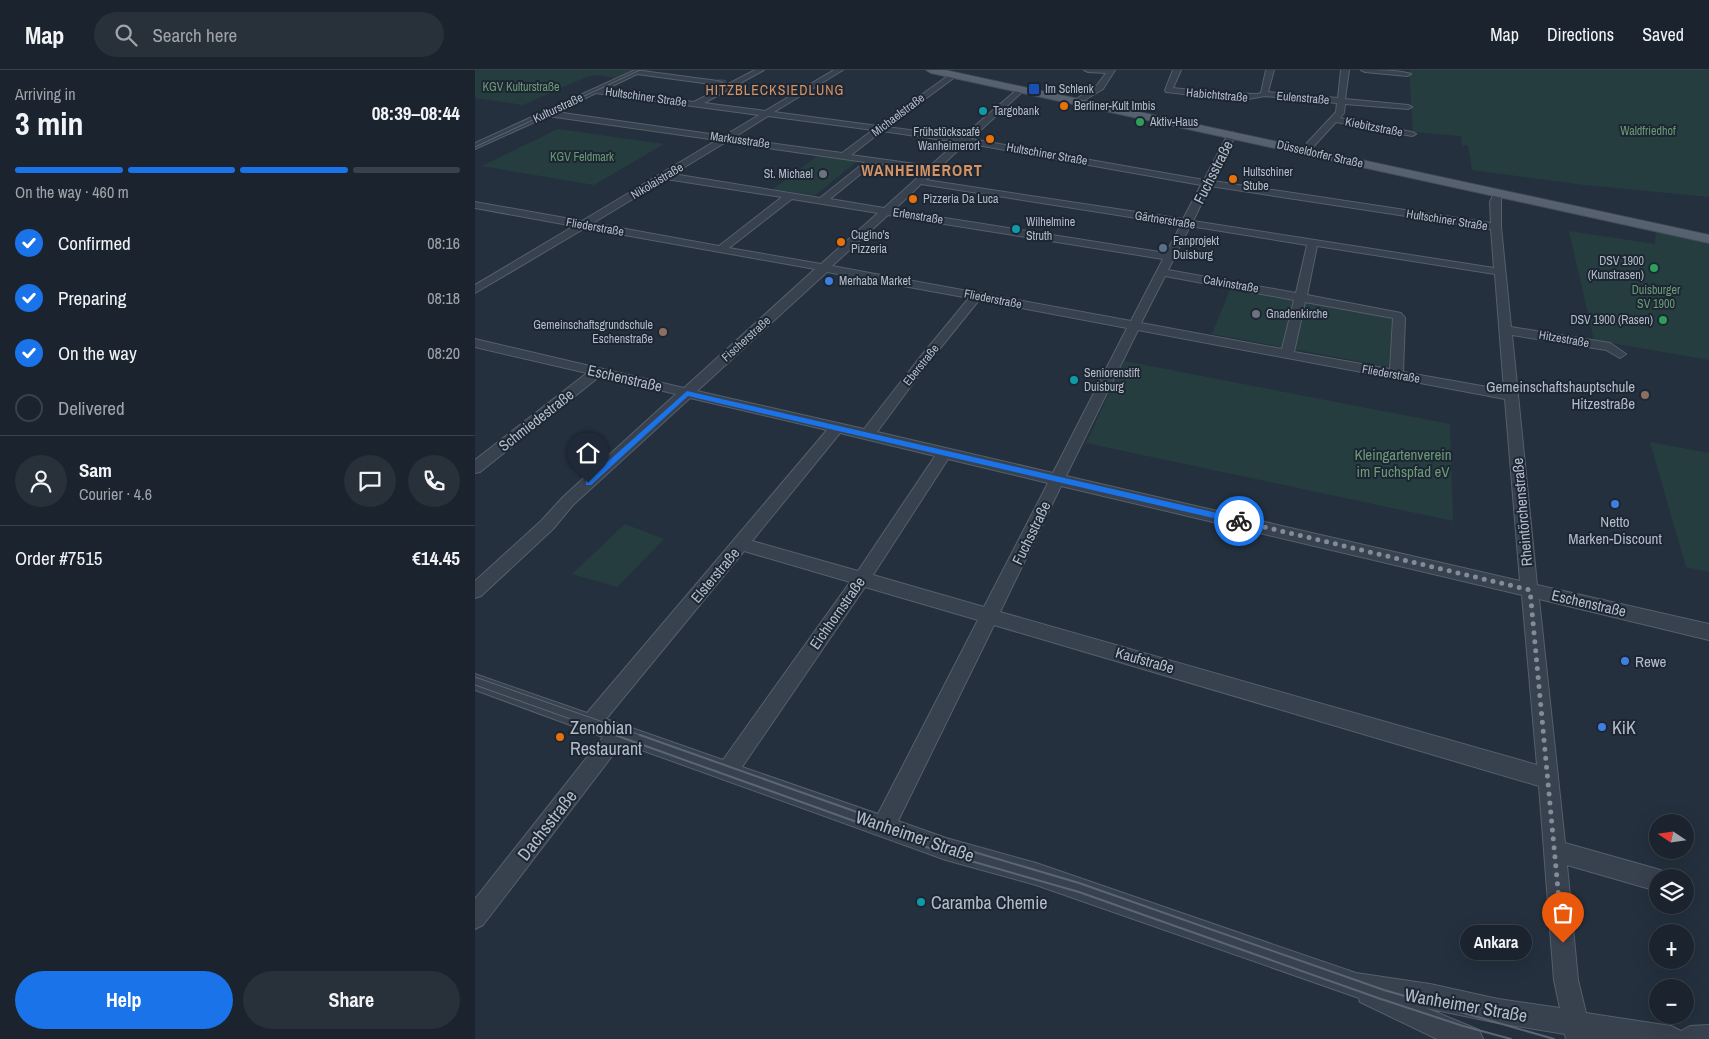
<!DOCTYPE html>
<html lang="en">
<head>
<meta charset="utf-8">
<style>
	body { margin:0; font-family:"Archivo Narrow",sans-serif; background:#28303a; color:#f1f3f6; height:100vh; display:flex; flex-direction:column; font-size:19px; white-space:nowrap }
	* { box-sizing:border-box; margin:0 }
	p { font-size:16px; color:#a0a4aa }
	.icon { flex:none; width:28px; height:28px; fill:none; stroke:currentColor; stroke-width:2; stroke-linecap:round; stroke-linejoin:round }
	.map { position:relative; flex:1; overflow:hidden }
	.side { display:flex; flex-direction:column; background:#1b242e; width:475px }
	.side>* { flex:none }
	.needle { width:32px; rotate:283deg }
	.buttons { position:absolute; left:1174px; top:744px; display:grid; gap:10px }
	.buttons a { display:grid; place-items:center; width:45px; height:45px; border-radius:50%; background:#1b242e; box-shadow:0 5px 20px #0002,0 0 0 1px #39414a; font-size:25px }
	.pin { position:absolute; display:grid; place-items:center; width:42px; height:42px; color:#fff; margin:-51px -21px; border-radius:50% 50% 50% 0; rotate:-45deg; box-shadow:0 0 5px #0007 }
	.pin .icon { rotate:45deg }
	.courier { position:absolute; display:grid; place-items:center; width:50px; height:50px; margin:-25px; border:4px solid #1a73e8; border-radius:50%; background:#fff; color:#222; box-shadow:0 1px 6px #0007 }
	.bubble { position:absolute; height:35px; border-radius:18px; background:#1b242e; box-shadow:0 5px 20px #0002,0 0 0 1px #39414a; font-size:16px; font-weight:700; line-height:35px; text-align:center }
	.summary em { font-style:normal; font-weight:700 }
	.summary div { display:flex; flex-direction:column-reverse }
	.summary { display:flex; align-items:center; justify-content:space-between; height:85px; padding:0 15px }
	h1 { font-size:32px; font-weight:700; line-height:38px }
	.bar { display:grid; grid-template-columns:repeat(4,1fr); gap:8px 5px; align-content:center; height:60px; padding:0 15px }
	.bar i { height:6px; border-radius:4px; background:#39414a }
	.bar .current { background:#1a73e8 }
	.bar p { grid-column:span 4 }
	.line { display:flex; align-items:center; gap:12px; padding:0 15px; border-top:1px solid #39414a }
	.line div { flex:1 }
	.round { display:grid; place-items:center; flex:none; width:52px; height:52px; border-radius:26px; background:#28303a }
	ol { padding:0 15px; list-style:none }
	li { display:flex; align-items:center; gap:15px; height:55px }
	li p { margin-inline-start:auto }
	li .icon { padding:5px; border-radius:50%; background:#1a73e8; color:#fff; stroke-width:4 }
	li:last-child { color:#a0a4aa }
	li i { width:28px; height:28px; border:2px solid #39414a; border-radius:50% }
	.button { display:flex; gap:10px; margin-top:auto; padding:10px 15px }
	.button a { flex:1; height:58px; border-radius:30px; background:#1a73e8; color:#fff; font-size:20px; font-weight:700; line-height:58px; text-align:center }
	.button a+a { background:#28303a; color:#f1f3f6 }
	header { display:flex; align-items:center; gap:30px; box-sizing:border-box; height:70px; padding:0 25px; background:#1b242e; border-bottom:1px solid #39414a }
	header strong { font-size:24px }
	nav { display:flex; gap:28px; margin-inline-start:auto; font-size:18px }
	.search { width:350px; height:45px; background:#28303a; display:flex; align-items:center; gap:12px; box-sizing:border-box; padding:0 18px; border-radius:28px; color:#a0a4aa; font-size:19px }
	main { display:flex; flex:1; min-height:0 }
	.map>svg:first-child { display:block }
	.green { fill:#263d3f }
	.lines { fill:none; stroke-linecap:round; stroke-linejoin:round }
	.minor-tunnel { stroke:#3a4553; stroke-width:8; stroke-dasharray:8 4; stroke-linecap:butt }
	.minor-casing { stroke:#565f6c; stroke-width:2 }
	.major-casing { stroke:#444d5a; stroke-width:2 }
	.minor { fill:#38414e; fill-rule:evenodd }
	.major { fill:#56606e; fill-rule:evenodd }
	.tram-far1 { stroke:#5a6675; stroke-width:1 }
	.tram { stroke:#5a6675; stroke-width:2 }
	.route { fill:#1a73e8 }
	.done { stroke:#828b98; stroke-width:5; stroke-dasharray:0 9 }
	.transit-dot { fill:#1a4fb4; stroke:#1d2633; stroke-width:2 }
	.food-dot { fill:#e8710a; stroke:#1d2633; stroke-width:2 }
	.culture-dot { fill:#0f9aa8; stroke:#1d2633; stroke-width:2 }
	.leisure-dot { fill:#2e9e5b; stroke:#1d2633; stroke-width:2 }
	.worship-dot { fill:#6b7280; stroke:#1d2633; stroke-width:2 }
	.service-dot { fill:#5c6f8a; stroke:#1d2633; stroke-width:2 }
	.shop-dot { fill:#3f7fe0; stroke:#1d2633; stroke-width:2 }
	.education-dot { fill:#8d6e63; stroke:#1d2633; stroke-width:2 }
	.labels { text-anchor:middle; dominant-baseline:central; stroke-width:4; stroke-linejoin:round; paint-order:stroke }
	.far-park-label { font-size:12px; fill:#6b9a75; stroke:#1d2633 }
	.far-poi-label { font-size:12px; fill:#b4bcc9; stroke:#1d2633; text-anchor:start }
	.far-street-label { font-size:12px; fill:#b4bcc9; stroke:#1d2633 }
	.far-neighbourhood-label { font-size:14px; letter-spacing:1px; fill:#d59363; stroke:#1d2633 }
	.street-label { font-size:15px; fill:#b4bcc9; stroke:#1d2633 }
	.poi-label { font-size:15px; fill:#b4bcc9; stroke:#1d2633; text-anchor:end }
	.park-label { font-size:15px; fill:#6b9a75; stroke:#1d2633 }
	.far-district-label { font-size:16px; font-weight:bold; letter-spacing:1px; fill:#d59363; stroke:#1d2633 }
	.near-poi-label { font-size:18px; fill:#b4bcc9; stroke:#1d2633; text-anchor:start }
	.near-street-label { font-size:18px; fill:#b4bcc9; stroke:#1d2633 }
</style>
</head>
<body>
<header>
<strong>Map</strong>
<div class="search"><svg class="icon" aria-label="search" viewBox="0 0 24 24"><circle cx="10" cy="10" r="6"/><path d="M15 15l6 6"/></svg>Search here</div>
<nav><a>Map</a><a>Directions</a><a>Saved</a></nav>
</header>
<main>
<section class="side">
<div class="summary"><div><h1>3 min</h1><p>Arriving in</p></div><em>08:39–08:44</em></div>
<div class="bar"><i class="current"></i><i class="current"></i><i class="current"></i><i></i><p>On the way · 460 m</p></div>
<ol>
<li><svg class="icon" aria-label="check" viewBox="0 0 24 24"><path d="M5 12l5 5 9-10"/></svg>Confirmed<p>08:16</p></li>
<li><svg class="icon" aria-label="check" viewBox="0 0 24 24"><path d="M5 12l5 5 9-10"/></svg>Preparing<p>08:18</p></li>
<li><svg class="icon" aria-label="check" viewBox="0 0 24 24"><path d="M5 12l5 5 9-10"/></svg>On the way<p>08:20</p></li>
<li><i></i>Delivered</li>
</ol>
<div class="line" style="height:90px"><a class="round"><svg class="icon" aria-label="person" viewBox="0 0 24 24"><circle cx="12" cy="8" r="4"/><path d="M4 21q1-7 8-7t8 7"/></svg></a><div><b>Sam</b><p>Courier · 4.6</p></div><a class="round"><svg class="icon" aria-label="chat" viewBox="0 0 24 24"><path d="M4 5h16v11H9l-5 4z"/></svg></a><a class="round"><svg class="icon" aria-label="phone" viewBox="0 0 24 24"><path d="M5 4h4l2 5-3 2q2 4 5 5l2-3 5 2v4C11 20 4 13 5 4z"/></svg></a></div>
<div class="line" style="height:65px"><div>Order #7515</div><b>€14.45</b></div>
<div class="button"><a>Help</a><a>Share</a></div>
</section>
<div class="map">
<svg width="1234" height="969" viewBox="0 0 1234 969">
	<rect width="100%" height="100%" fill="#24303e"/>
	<g class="green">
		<polygon points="0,0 158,0 141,8 121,5 111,7 48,35 0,28"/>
		<polygon points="934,0 1234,0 1234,127 1110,115 997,100 993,76 987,75 986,66 938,62"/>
		<polygon points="83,59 189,74 119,115 7,96"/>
		<polygon points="345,84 385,89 339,126 298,119"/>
		<polygon points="1094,161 1180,174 1181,162 1234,174 1234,290 1119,270"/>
		<polygon points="756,217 914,246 917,248 914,297 737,264"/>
		<polygon points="649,291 975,354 978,451 611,373"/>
		<polygon points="1175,372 1234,383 1234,502 1211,497"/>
		<polygon points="150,454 189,469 142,517 97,504"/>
	</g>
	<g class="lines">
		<polyline class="minor-tunnel" points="243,13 252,14"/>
		<defs>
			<g id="minor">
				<path d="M160 0 243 11 247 13 243 15 162 4 129 20 219 32 280 0H289L229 33 290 41 359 0H368L299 42 403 56 477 3 481 5 480 7 412 57 487 67 544 18 548 20 547 22 496 69 729 110 753 64 757 62 761 64 738 111 1016 153 1015 132 1020 121H1026V157L1036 257 1135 273 1151 284 1145 288 1131 280 1037 265 1062 515 1234 554V570L1064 529 1090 773 1182 799 1190 802 1192 808H1182V821L1092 795 1103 910 1111 943 1196 956 1206 961 1215 956 1234 955V969H1091L1090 964 1023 953 951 938 1004 960 1008 969H962L885 932 884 928 561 815 471 790 147 673 8 855 0 859V829L128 667 0 620V604L112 643 352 360 215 328 98 435 78 459 6 526 0 528V511L66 451 88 427 201 324 125 306 5 402 0 403V390L112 303 0 277V269L209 318 340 199 110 158 0 223V215L99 156 0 138V132L107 151 242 70 73 46 0 79V73ZM121 23 284 45 249 66 81 42ZM293 46 398 60 367 83 258 68ZM407 61 482 72 455 96 376 85ZM251 72 390 92 345 128 198 104ZM491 73 726 115 708 149 451 110ZM399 93 450 101 409 138 355 129ZM191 109 307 127 244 176 118 153ZM446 114 706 155 691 183 419 140ZM735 116 1016 159 1019 198 718 151ZM317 129 403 143 346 194 254 178ZM413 145 688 189 656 251 357 196ZM715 156 832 175 821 223 693 200ZM842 176 1020 204 1029 320 928 302 930 248 926 243 832 225ZM352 202 494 228 442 291 389 359 222 321ZM690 206 819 230 807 279 666 253ZM504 230 652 258 578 403 402 362 450 297ZM830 232 918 248 915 299 819 282ZM663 260 1030 329 1045 511 591 406ZM365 363 460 386 383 501 277 471ZM473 389 573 413 509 537 398 505ZM586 416 1047 525 1062 695 525 542ZM269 481 375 512 248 690 131 649ZM390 517 503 550 403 744 267 697ZM519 555 1064 716 1079 910 1085 938 1023 929 955 914 881 903 561 793 471 768 423 751Z"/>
				<polygon points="609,0 640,0 628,19 603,34 599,32 600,30 622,15 631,3 613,2"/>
				<polygon points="698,0 706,0 698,18 744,23 782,24 786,23 791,0 799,0 793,22 863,28 866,0 874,0 870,29 933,35 937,37 933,39 870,34 869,43 865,48 937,62 941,64 937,66 861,52 838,77 832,77 832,73 861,42 862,33 790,26 773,29 744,28 691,22 690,20"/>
				<path d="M886 0C901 0 924 0 936 4L932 6 890 2Z"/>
			</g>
			<polygon id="major" points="451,0 469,0 1234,165 1234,173 456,3"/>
		</defs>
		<use href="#minor" class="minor-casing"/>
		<use href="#major" class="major-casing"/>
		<use href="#minor" class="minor"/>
		<use href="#major" class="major"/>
		<g class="tram-far1">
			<polyline points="465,0 1234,166"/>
			<polyline points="0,77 165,0"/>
			<polyline points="0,607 168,666"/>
			<polyline points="0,615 143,666"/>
		</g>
		<g class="tram">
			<polyline points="140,665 468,783 604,822 903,928 988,956 1036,969"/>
			<polyline points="165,665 472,774 604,813 909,920 1079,969"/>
		</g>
	</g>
	<polygon class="route" points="212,321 764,448 768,451 764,454 213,326 116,415 111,415 111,411"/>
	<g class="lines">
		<polyline class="done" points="764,451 1055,520 1088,873"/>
	</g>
	<rect class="transit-dot" x="553" y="13" width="12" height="12" rx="2.5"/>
	<g class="food-dot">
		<circle cx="589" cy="36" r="5"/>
		<circle cx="515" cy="69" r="5"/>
		<circle cx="758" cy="109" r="5"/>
		<circle cx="438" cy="129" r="5"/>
		<circle cx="366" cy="172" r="5"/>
		<circle cx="85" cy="667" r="5"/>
	</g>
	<g class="culture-dot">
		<circle cx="508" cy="41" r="5"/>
		<circle cx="541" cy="159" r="5"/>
		<circle cx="599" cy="310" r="5"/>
		<circle cx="446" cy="832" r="5"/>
	</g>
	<g class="leisure-dot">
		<circle cx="665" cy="52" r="5"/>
		<circle cx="1179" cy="198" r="5"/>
		<circle cx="1188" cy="250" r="5"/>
	</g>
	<g class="worship-dot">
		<circle cx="348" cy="104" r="5"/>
		<circle cx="781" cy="244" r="5"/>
	</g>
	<circle class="service-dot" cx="688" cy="178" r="5"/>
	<g class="shop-dot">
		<circle cx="354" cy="211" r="5"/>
		<circle cx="1140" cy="434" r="5"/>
		<circle cx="1150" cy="591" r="5"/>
		<circle cx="1127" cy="657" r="5"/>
	</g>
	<g class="education-dot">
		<circle cx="188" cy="262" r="5"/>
		<circle cx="1170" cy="325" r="5"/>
	</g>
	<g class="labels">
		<g class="far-park-label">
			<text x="46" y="17">KGV Kulturstraße</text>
			<text x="1173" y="61">Waldfriedhof</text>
			<text x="107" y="87">KGV Feldmark</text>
			<text x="1181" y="220">Duisburger<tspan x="1181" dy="14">SV 1900</tspan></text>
		</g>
		<g class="far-poi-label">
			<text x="570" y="19">Im Schlenk</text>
			<text x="599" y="36">Berliner-Kult Imbis</text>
			<text x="518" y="41">Targobank</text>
			<text x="675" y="52">Aktiv-Haus</text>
			<text x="505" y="62" text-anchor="end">Frühstückscafé<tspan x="505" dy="14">Wanheimerort</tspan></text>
			<text x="768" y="102">Hultschiner<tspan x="768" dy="14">Stube</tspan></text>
			<text x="338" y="104" text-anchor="end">St. Michael</text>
			<text x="448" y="129">Pizzeria Da Luca</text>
			<text x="551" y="152">Wilhelmine<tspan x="551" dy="14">Struth</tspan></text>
			<text x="376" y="165">Cugino's<tspan x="376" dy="14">Pizzeria</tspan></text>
			<text x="698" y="171">Fanprojekt<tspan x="698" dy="14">Duisburg</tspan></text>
			<text x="1169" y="191" text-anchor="end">DSV 1900<tspan x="1169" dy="14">(Kunstrasen)</tspan></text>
			<text x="364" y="211">Merhaba Market</text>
			<text x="791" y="244">Gnadenkirche</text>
			<text x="1178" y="250" text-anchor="end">DSV 1900 (Rasen)</text>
			<text x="178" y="255" text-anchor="end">Gemeinschaftsgrundschule<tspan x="178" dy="14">Eschenstraße</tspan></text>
			<text x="609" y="303">Seniorenstift<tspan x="609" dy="14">Duisburg</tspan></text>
		</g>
		<g class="far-street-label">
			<text transform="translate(742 25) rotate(5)">Habichtstraße</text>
			<text transform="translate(171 27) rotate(8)">Hultschiner Straße</text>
			<text transform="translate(828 28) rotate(5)">Eulenstraße</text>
			<text transform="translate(83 38) rotate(-25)">Kulturstraße</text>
			<text transform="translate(423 45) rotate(-37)">Michaelstraße</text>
			<text transform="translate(899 57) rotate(11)">Kiebitzstraße</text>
			<text transform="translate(265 70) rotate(8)">Markusstraße</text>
			<text transform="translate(572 84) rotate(10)">Hultschiner Straße</text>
			<text transform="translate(845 84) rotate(13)">Düsseldorfer Straße</text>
			<text transform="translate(182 111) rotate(-31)">Nikolaistraße</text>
			<text transform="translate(443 146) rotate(9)">Erlenstraße</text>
			<text transform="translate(690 150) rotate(9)">Gärtnerstraße</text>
			<text transform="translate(972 150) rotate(9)">Hultschiner Straße</text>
			<text transform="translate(120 157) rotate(10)">Fliederstraße</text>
			<text transform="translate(756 214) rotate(10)">Calvinstraße</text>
			<text transform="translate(518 229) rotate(11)">Fliederstraße</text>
			<text transform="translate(271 269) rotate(-42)">Fischerstraße</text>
			<text transform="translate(1089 269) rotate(10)">Hitzestraße</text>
			<text transform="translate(446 295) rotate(-51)">Eberstraße</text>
			<text transform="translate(916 304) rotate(10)">Fliederstraße</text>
		</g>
		<g class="far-neighbourhood-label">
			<text x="300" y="20">HITZBLECKSIEDLUNG</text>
		</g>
		<g class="street-label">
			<text transform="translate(738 102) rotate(-63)">Fuchsstraße</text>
			<text transform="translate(150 308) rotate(13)">Eschenstraße</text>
			<text transform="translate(61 350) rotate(-38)">Schmiedestraße</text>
			<text transform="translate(1047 442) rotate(-95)">Rheintörchenstraße</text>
			<text transform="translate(556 463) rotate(-64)">Fuchsstraße</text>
			<text transform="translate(240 505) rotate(-50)">Elsterstraße</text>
			<text transform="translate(1114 533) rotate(13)">Eschenstraße</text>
			<text transform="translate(362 543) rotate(-55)">Eichhornstraße</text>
			<text transform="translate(670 590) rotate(16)">Kaufstraße</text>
		</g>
		<g class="poi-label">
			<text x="1160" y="316">Gemeinschaftshauptschule<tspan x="1160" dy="17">Hitzestraße</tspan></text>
			<text x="1140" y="451" text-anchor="middle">Netto<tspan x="1140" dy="17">Marken-Discount</tspan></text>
			<text x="1160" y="591" text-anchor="start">Rewe</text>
		</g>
		<g class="park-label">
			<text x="928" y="384">Kleingartenverein<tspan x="928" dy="17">im Fuchspfad eV</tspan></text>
		</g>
		<g class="far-district-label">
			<text x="447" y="100">WANHEIMERORT</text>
		</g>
		<g class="near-poi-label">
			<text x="95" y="657">Zenobian<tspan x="95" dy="21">Restaurant</tspan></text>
			<text x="1137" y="657">KiK</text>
			<text x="456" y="832">Caramba Chemie</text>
		</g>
		<g class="near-street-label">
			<text transform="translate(72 755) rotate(-52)">Dachsstraße</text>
			<text transform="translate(440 766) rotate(19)">Wanheimer Straße</text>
			<text transform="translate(991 935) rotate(10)">Wanheimer Straße</text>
		</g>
	</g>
</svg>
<div class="buttons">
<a><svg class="needle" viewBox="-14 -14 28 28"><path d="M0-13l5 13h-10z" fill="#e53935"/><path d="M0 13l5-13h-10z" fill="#a0a4aa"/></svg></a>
<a><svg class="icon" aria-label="layers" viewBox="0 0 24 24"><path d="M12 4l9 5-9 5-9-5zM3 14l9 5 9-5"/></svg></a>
<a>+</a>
<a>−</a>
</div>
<div class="pin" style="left:1088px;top:873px;background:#ea580c"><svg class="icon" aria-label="bag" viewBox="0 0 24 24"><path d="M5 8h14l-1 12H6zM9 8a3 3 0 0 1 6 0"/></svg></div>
<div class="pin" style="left:113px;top:413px;background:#1f2937"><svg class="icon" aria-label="home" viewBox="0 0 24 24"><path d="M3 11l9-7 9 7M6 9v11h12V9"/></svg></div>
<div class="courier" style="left:764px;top:451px"><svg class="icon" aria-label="bike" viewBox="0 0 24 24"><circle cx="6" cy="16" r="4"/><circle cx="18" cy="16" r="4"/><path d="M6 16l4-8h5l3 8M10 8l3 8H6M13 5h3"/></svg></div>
<div class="bubble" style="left:985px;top:855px;width:72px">Ankara</div>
</div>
</main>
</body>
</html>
